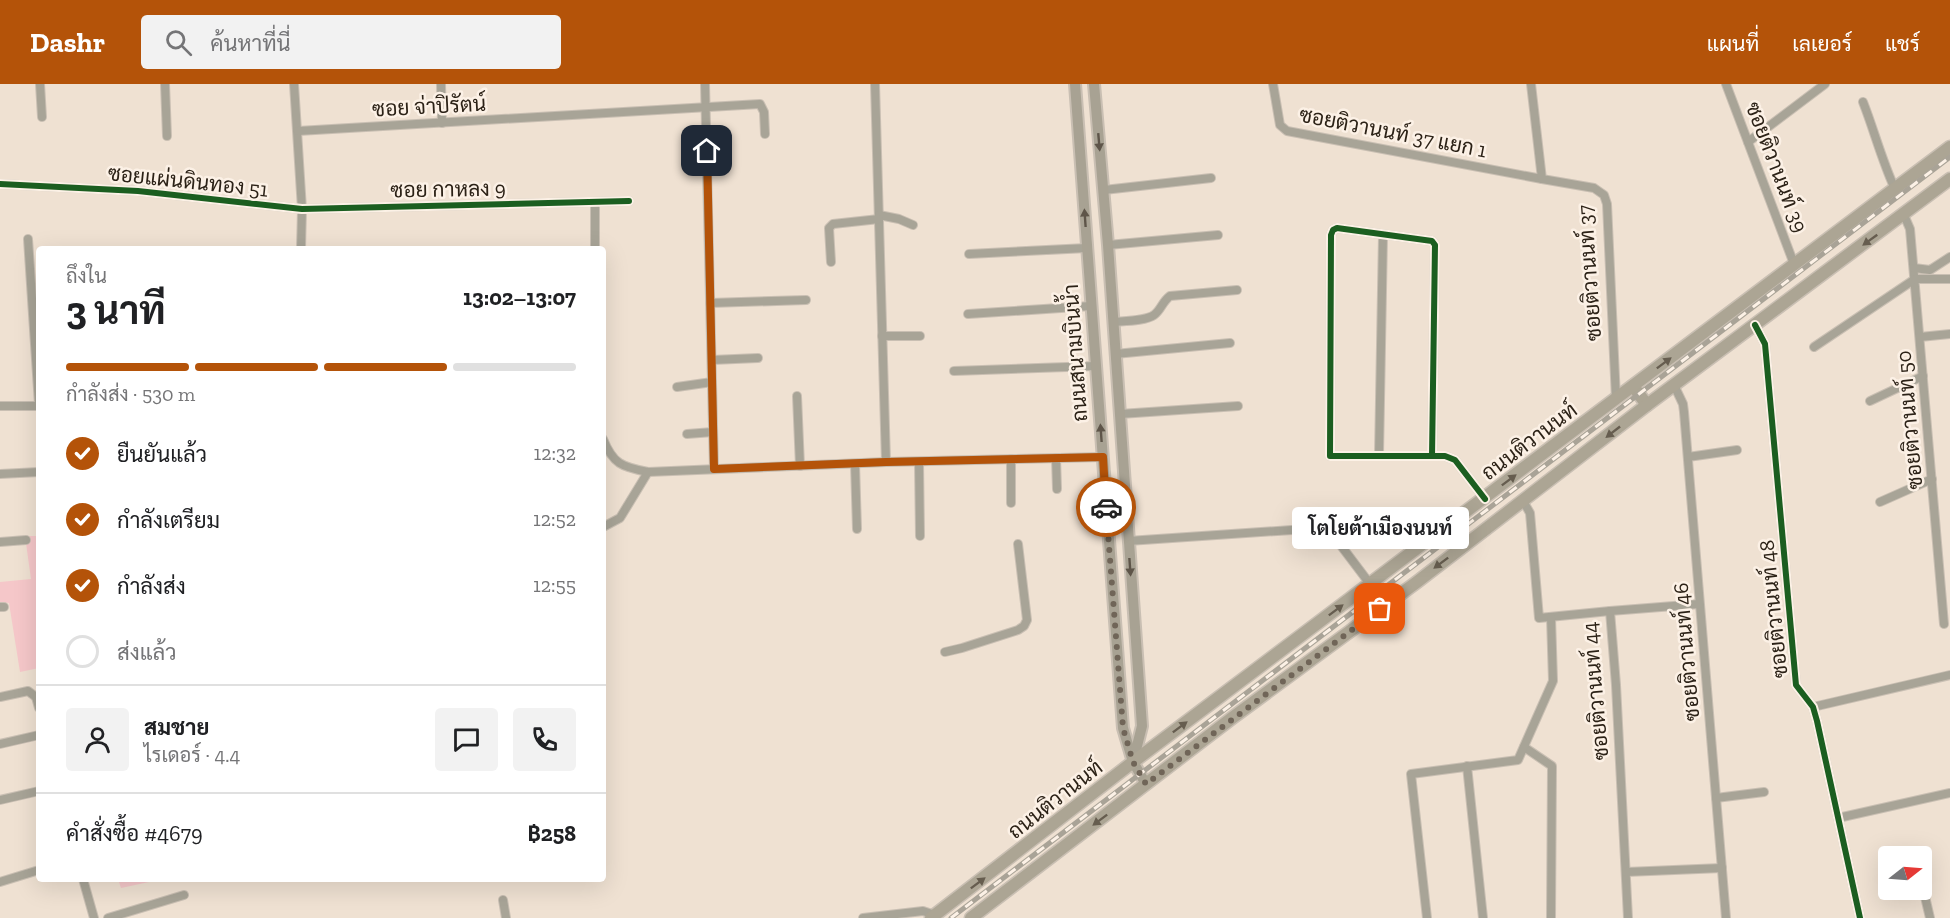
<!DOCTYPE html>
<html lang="th">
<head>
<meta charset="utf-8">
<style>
	body { margin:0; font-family:"Zilla Slab",Sarabun,serif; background:#f2f2f2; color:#202124; height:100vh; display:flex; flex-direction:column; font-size:22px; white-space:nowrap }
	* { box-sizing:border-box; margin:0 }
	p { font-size:20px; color:#757577 }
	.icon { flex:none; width:33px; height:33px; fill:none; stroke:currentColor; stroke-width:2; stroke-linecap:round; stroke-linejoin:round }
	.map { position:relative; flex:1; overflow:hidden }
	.sheet { position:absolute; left:36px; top:162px; width:570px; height:636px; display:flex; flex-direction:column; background:#fff; border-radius:6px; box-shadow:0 6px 24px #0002 }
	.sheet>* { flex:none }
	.needle { width:39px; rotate:73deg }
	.fabs { position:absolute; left:1878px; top:762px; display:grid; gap:12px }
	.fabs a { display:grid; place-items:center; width:54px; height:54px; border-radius:6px; background:#fff; box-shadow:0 6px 24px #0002; font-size:30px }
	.pin { position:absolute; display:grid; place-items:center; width:51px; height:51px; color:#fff; margin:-26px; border-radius:12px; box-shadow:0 3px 9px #0006 }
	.courier { position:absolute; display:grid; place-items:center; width:60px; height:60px; margin:-30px; border:4px solid #b45309; border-radius:50%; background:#fff; color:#222; box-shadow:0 2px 8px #0007 }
	.bubble { position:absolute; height:42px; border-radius:6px; background:#fff; box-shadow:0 6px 24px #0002; font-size:20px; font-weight:700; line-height:42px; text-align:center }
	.head em { font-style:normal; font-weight:700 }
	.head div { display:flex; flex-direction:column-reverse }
	.head { display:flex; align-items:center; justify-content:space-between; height:102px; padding:0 30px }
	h1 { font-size:39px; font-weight:700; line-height:45px }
	.bar { display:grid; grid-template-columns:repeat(4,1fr); gap:9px 6px; align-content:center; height:72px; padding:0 30px }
	.bar i { height:8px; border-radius:4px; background:#e0e0e0 }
	.bar .selected { background:#b45309 }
	.bar p { grid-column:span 4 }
	.line { display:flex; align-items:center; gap:15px; padding:0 30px; border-top:2px solid #e0e0e0 }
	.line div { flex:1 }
	.round { display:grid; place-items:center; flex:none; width:63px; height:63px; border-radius:6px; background:#f2f2f2 }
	ol { padding:0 30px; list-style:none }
	li { display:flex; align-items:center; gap:18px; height:66px }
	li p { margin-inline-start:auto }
	li .icon { padding:6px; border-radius:50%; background:#b45309; color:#fff; stroke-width:4 }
	li:last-child { color:#757577 }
	li i { width:33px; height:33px; border:3px solid #e0e0e0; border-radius:50% }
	header { display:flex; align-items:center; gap:36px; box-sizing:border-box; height:84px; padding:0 30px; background:#b45309; color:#fff }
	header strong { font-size:28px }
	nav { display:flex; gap:33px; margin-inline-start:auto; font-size:21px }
	.search { width:420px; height:54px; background:#f2f2f2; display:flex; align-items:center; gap:15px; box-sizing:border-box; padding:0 21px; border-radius:6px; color:#757577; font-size:22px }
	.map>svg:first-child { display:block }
	.green { fill:#f5c7c9 }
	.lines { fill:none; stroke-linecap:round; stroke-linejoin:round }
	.street-casing { stroke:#c9bfb3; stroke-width:10 }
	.secondary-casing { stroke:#c9bfb3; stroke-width:14 }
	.primary-casing { stroke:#c9bfb3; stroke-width:15 }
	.street { stroke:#a8a497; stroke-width:8 }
	.secondary { stroke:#a8a293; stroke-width:10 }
	.primary { stroke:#aca594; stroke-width:12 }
	.rail-casing { stroke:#a9a397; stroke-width:5 }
	.rail { stroke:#fcf1e6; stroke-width:3; stroke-dasharray:9; stroke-linecap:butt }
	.cycleway-casing { stroke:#fcf1e6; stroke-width:10 }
	.cycleway { stroke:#1b5e20; stroke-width:6 }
	.oneway { fill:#5e5549 }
	.oneway2 { fill:#665d4f }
	.done { stroke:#706558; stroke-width:6; stroke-dasharray:0 10.8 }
	.route { stroke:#b45309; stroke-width:8 }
	.labels { text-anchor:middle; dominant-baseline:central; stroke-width:5; stroke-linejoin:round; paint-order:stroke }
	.street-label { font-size:21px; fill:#2c2217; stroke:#fcf1e6 }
</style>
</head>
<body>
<header>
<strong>Dashr</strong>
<div class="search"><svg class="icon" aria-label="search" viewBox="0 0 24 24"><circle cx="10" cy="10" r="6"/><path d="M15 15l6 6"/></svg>ค้นหาที่นี่</div>
<nav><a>แผนที่</a><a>เลเยอร์</a><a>แชร์</a></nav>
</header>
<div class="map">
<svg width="1950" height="834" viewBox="0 0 1950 834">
	<rect width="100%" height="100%" fill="#efe1d2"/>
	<g class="green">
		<polygon points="25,452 39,452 39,584 20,588 9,519 0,518 0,498 31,495"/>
		<polygon points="118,795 163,795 121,804"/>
	</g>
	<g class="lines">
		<defs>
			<g id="street">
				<polyline points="40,0 42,33"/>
				<polyline points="165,0 167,52"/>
				<polyline points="294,0 302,125 301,165"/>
				<polyline points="441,0 442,39"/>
				<polyline points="705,0 714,385"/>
				<polyline points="875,0 886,378"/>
				<polyline points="1273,0 1280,41 1287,47 1542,95"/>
				<polyline points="1531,0 1542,95 1594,104 1604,111 1607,120 1616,315"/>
				<polyline points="1726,0 1794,180"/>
				<path d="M1863 18C1874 46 1882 77 1895 105"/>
				<polyline points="298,47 760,20 764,28 765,50"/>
				<polyline points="1748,58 1825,0"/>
				<polyline points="0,100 138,107 302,125 629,117"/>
				<polyline points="1104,106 1211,94"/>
				<polyline points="879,131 899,135 913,141"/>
				<polyline points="1904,131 1910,145 1944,540"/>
				<polyline points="28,155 39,320"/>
				<polyline points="1108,161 1218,151"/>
				<polyline points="595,165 595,119"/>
				<polyline points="969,170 1087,164"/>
				<polyline points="831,178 829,144 833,140 879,135"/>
				<polyline points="1914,184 1930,186 1950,173"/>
				<polyline points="710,219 806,216"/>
				<polyline points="968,230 1091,222"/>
				<path d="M1113 238C1123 237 1146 237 1154 231 1161 226 1162 218 1170 212L1237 206"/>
				<polyline points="1755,241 1765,260 1796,601 1813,623 1817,637 1860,834"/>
				<polyline points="882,252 920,252"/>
				<polyline points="1920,253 1950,250"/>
				<polyline points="1814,263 1915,195 1950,195"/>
				<polyline points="1115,270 1230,259"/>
				<polyline points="712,276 758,274"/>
				<polyline points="954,287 1096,282"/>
				<polyline points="1674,301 1683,320 1684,328 1726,834"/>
				<polyline points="677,303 712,298"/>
				<polyline points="797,312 800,382"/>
				<polyline points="1870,317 1923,292"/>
				<polyline points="0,322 39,322"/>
				<polyline points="1120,330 1238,322"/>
				<polyline points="687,350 713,348"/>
				<path d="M603 355C613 380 622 383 648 388L886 378 1103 373"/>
				<polyline points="1379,372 1383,151"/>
				<polyline points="1432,372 1435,161 1432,157 1337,144 1333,146 1331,151 1330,372 1445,372 1455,376 1485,415"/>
				<polyline points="1688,373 1737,366"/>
				<polyline points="1056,374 1057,405"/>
				<polyline points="1011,375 1011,419"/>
				<polyline points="919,378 920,452"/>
				<polyline points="855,380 857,445"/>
				<polyline points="0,390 39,388"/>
				<polyline points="1523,417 1530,429 1539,534 1610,527 1616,601 1628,834"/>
				<polyline points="1880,418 1932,395"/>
				<polyline points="603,443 620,434 648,388"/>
				<polyline points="1327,447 1343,439 1374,429 1399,429"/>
				<polyline points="1327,447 1336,455 1370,500"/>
				<polyline points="1128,457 1292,446 1315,445 1327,447"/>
				<polyline points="0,458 26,456"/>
				<polyline points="0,523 4,523"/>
				<polyline points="1610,527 1699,520"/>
				<polyline points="945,568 962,564 1018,546 1024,542 1027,536 1018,460"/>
				<polyline points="0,613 28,607 36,613"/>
				<polyline points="36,613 39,624"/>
				<polyline points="1813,623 1950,591"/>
				<polyline points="0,660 39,651"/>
				<polyline points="1524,663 1552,682 1551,834"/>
				<polyline points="1467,682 1483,834"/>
				<polyline points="1716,714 1764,708"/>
				<polyline points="0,716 39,707"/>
				<polyline points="1838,734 1950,709"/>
				<polyline points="1626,788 1722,784"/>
				<polyline points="83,795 94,834"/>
				<polyline points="0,798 39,786"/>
				<polyline points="1922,800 1930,834"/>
				<polyline points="503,816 506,834"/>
				<polyline points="108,834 184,811"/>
				<polyline points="863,834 923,827 935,831"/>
				<polyline points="1427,834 1411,690 1518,676 1553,597 1551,533"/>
			</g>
			<g id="secondary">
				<polyline points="1075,0 1123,644 1133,678 1146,700"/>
				<polyline points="1094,0 1108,161 1142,642 1133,678"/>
			</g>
			<g id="primary">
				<polyline points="1633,302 1647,321"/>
				<polyline points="931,834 1133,678 1950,63"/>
				<polyline points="971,834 1232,634 1417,498 1647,321 1950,95"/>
			</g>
		</defs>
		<use href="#street" class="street-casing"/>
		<use href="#secondary" class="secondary-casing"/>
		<use href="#primary" class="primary-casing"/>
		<use href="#street" class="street"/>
		<use href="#secondary" class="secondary"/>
		<use href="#primary" class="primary"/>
		<defs>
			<polyline id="rail" points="951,834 1950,73"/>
		</defs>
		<use href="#rail" class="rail-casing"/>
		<use href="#rail" class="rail"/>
		<defs>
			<g id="cycleway">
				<polyline points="0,100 138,107 302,125 629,117"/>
				<polyline points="1755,241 1765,260 1796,601 1813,623 1817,637 1860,834"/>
				<polyline points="1432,372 1435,161 1432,157 1337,144 1333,146 1331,151 1330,372 1445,372 1455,376 1485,415"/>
			</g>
		</defs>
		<use href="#cycleway" class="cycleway-casing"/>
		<use href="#cycleway" class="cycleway"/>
	</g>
	<defs><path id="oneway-solid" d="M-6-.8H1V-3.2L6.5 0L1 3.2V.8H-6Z" transform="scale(1.5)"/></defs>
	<g class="oneway">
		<use href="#oneway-solid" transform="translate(1099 58) rotate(85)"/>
		<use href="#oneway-solid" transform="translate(1085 134) rotate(-94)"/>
		<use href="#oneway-solid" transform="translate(1101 349) rotate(-94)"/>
		<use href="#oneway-solid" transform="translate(1130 483) rotate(86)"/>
	</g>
	<g class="oneway2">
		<use href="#oneway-solid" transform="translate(1870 156) rotate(144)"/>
		<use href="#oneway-solid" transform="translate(1664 279) rotate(-37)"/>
		<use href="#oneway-solid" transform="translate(1613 348) rotate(142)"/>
		<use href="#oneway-solid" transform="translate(1509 396) rotate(-37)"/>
		<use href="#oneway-solid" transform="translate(1441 479) rotate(143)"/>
		<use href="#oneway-solid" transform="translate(1336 526) rotate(-37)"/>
		<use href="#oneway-solid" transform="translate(1180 643) rotate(-37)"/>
		<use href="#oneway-solid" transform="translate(1100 736) rotate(143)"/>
		<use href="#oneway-solid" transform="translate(978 799) rotate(-37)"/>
	</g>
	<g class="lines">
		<polyline class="done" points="1106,423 1123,644 1133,678 1146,700 1380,525"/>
		<polyline class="route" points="707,67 714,385 886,378 1103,373 1106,423"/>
	</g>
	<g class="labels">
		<g class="street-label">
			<text transform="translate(429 22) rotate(-3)">ซอย จ่าปิรัตน์</text>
			<text transform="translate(1393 48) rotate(11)">ซอยติวานนท์ 37 แยก 1</text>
			<text transform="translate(1777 83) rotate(69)">ซอยติวานนท์ 39</text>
			<text transform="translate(188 97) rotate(6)">ซอยแผ่นดินทอง 51</text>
			<text transform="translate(448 105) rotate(-1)">ซอย กาหลง 9</text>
			<text transform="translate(1589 189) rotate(-94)">ซอยติวานนท์ 37</text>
			<text transform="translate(1075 269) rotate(-94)">ถนนสนามบินน้ำ</text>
			<text transform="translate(1909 336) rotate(-95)">ซอยติวานนท์ 50</text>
			<text transform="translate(1529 357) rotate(-37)">ถนนติวานนท์</text>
			<text transform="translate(1773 525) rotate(-96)">ซอยติวานนท์ 48</text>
			<text transform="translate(1686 568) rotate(-95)">ซอยติวานนท์ 46</text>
			<text transform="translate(1595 607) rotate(-95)">ซอยติวานนท์ 44</text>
			<text transform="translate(1055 715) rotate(-38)">ถนนติวานนท์</text>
		</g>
	</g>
</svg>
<div class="fabs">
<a><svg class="needle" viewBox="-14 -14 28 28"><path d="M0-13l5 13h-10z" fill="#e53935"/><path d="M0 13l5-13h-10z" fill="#757577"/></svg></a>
</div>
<div class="pin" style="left:1380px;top:525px;background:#ea580c"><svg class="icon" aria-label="bag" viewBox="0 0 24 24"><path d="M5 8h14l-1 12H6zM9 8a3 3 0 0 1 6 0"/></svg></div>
<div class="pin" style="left:707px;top:67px;background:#1f2937"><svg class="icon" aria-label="home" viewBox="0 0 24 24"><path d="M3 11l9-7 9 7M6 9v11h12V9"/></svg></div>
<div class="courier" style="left:1106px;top:423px"><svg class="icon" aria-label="car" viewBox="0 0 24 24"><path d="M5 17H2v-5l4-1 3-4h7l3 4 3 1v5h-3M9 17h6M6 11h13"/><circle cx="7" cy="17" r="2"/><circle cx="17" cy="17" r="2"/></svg></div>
<div class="bubble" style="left:1292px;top:423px;width:177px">โตโยต้าเมืองนนท์</div>
<section class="sheet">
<div class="head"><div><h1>3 นาที</h1><p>ถึงใน</p></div><em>13:02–13:07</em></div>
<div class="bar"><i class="selected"></i><i class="selected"></i><i class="selected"></i><i></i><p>กำลังส่ง · 530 m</p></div>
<ol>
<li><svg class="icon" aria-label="check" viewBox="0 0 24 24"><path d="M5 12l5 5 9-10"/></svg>ยืนยันแล้ว<p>12:32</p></li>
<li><svg class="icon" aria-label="check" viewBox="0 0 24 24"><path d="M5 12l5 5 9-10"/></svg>กำลังเตรียม<p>12:52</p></li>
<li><svg class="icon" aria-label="check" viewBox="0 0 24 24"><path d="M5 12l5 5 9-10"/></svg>กำลังส่ง<p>12:55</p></li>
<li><i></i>ส่งแล้ว</li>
</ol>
<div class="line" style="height:108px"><a class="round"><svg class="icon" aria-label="person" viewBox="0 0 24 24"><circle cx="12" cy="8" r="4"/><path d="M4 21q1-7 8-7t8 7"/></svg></a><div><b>สมชาย</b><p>ไรเดอร์ · 4.4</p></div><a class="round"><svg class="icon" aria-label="chat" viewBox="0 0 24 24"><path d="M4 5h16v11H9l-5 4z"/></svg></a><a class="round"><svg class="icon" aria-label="phone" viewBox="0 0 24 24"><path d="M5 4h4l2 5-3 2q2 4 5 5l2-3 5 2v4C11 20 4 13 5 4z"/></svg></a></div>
<div class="line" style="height:78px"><div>คำสั่งซื้อ #4679</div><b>฿258</b></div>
</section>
</div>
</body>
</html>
